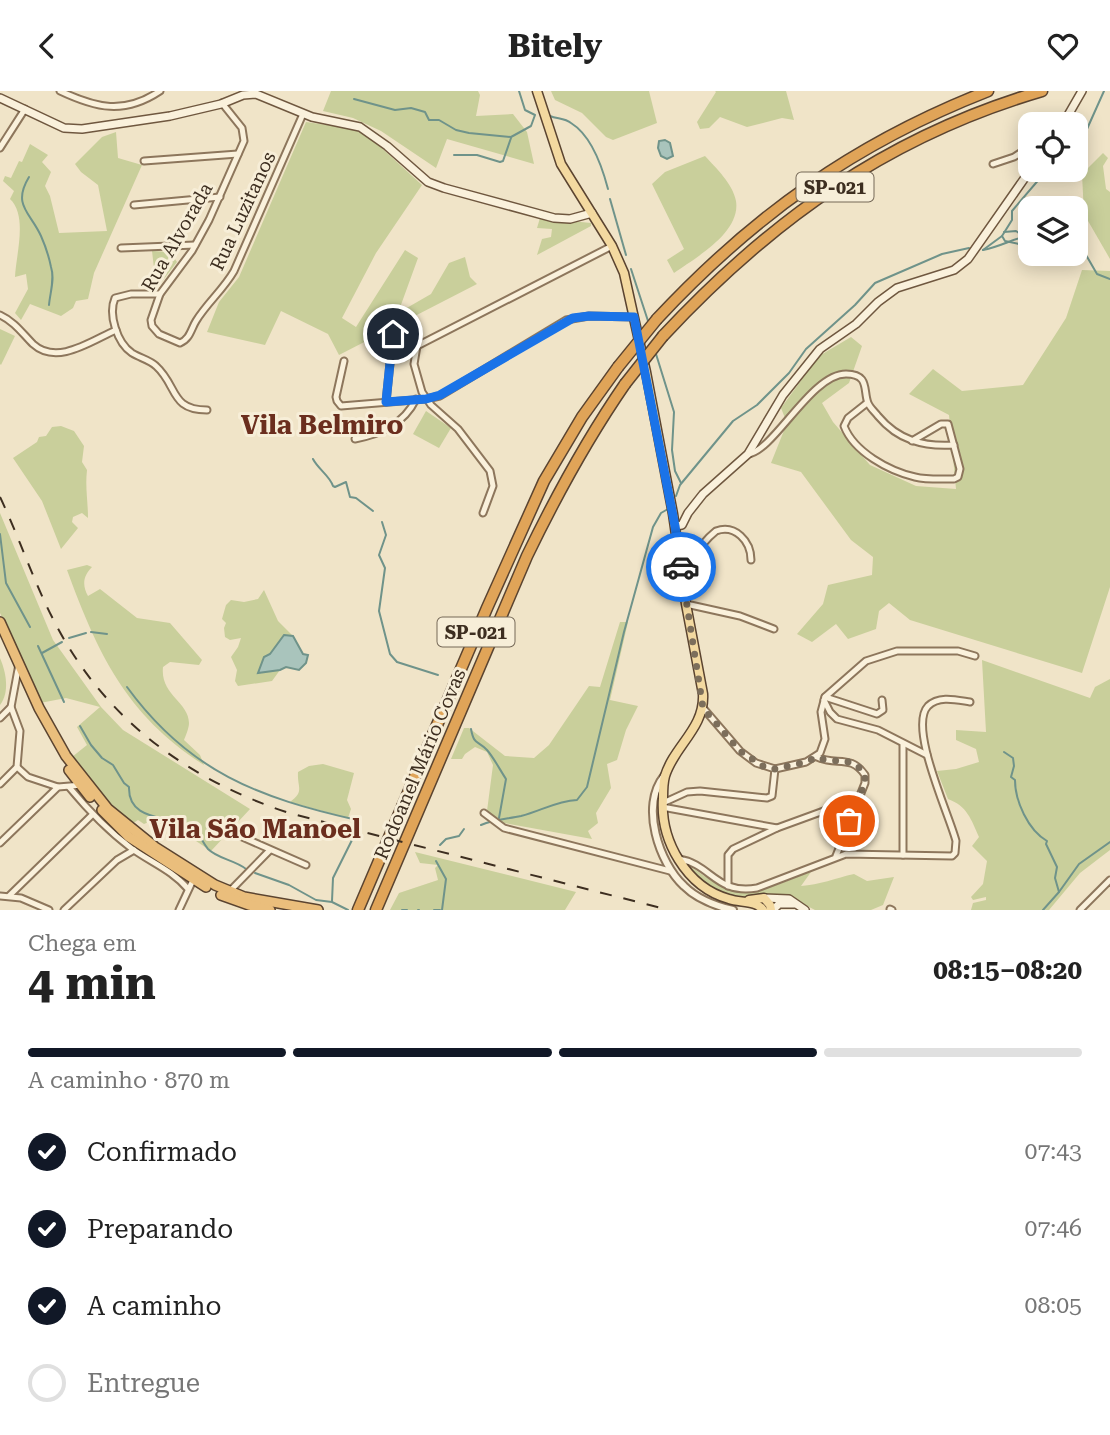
<!DOCTYPE html>
<html lang="pt">
<head>
<meta charset="utf-8">
<style>
	body { margin:0; font-family:"Roboto Serif",serif; background:#f6f6f6; color:#222; height:100vh; display:flex; flex-direction:column; font-size:26px; white-space:nowrap }
	* { box-sizing:border-box; margin:0 }
	p { font-size:23px; color:#767676 }
	.icon { flex:none; width:38px; height:38px; fill:none; stroke:currentColor; stroke-width:2; stroke-linecap:round; stroke-linejoin:round }
	.map { position:relative; height:819px; overflow:hidden }
	.panel { display:flex; flex-direction:column; background:#fff; flex:1 }
	.panel>* { flex:none }
	.buttons { position:absolute; left:1018px; top:21px; display:grid; gap:14px }
	.buttons a { display:grid; place-items:center; width:70px; height:70px; border-radius:14px; background:#fff; box-shadow:0 4px 18px #0003; font-size:35px }
	.pin { position:absolute; display:grid; place-items:center; width:60px; height:60px; color:#fff; margin:-30px; border:4px solid #fff; border-radius:50%; box-shadow:0 2px 7px #0007 }
	.courier { position:absolute; display:grid; place-items:center; width:70px; height:70px; margin:-35px; border:5px solid #1a73e8; border-radius:50%; background:#fff; color:#222; box-shadow:0 2px 9px #0007 }
	.headline em { font-style:normal; font-weight:700 }
	.headline div { display:flex; flex-direction:column-reverse }
	.headline { display:flex; align-items:center; justify-content:space-between; height:119px; padding:0 28px }
	h1 { font-size:46px; font-weight:700; line-height:52px }
	.bar { display:grid; grid-template-columns:repeat(4,1fr); gap:10px 7px; align-content:center; height:84px; padding:0 28px }
	.bar i { height:9px; border-radius:5px; background:#e0e0e0 }
	.bar .active { background:#111827 }
	.bar p { grid-column:span 4 }
	ol { padding:0 28px; list-style:none }
	li { display:flex; align-items:center; gap:21px; height:77px }
	li p { margin-inline-start:auto }
	li .icon { padding:7px; border-radius:50%; background:#111827; color:#fff; stroke-width:4 }
	li:last-child { color:#767676 }
	li i { width:38px; height:38px; border:4px solid #e0e0e0; border-radius:50% }
	header { display:flex; justify-content:space-between; align-items:center; height:91px; padding:0 28px; background:#fff; font-size:32px; font-weight:700 }
	.map>svg:first-child { display:block }
	.green { fill:#c9cf9b }
	.water { fill:#a9c4bc; stroke:#6f938a; stroke-width:2 }
	.lines { fill:none; stroke-linecap:round; stroke-linejoin:round }
	.stream { stroke:#6f938a; stroke-width:2 }
	.minor-casing { stroke:#8d765c; stroke-width:9 }
	.tertiary-casing { stroke:#8d765c; stroke-width:10 }
	.secondary-casing { stroke:#6f573f; stroke-width:10 }
	.primary-casing { stroke:#5b4430; stroke-width:11 }
	.trunk-casing { stroke:#5b4430; stroke-width:12 }
	.motorway-casing { stroke:#5b4430; stroke-width:13 }
	.minor { stroke:#faf1dc; stroke-width:5 }
	.tertiary { stroke:#faf1dc; stroke-width:6 }
	.secondary { stroke:#faf1dc; stroke-width:7 }
	.primary { stroke:#f3d9a0; stroke-width:8 }
	.trunk { stroke:#eabe7c; stroke-width:9 }
	.motorway { stroke:#e0a458; stroke-width:10 }
	.rail { stroke:#3d2e20; stroke-width:2; stroke-dasharray:12 12; stroke-linecap:butt }
	.motorway-bridge-casing { stroke:#5b4430; stroke-width:13; stroke-linecap:butt }
	.motorway-bridge { stroke:#e0a458; stroke-width:10 }
	.done { stroke:#7c6e5b; stroke-width:7; stroke-dasharray:0 12.6 }
	.route { stroke:#1a73e8; stroke-width:9 }
	.labels { text-anchor:middle; dominant-baseline:central; stroke-width:6; stroke-linejoin:round; paint-order:stroke }
	.shield { fill:#f7eed8; stroke:#756857; stroke-width:2 }
	.shield-label { font-size:18px; font-weight:bold; fill:#3d2e20 }
	.street-label { font-size:19px; fill:#3d2e20; stroke:#f7eed8 }
	.district-label { font-size:26px; font-weight:bold; fill:#6b2e1e; stroke:#f7eed8 }
</style>
</head>
<body>
<header><svg class="icon" aria-label="back" viewBox="0 0 24 24"><path d="M15 5l-7 7 7 7"/></svg>Bitely<svg class="icon" aria-label="heart" viewBox="0 0 24 24"><path d="M12 20l-8-8c-3-5 5-10 8-4 3-6 11-1 8 4z"/></svg></header>
<div class="map">
<svg width="1110" height="819" viewBox="0 0 1110 819">
	<rect width="100%" height="100%" fill="#f0e4c8"/>
	<g class="green">
		<polygon points="331,0 478,0 480,4 476,25 513,23 527,41 534,73 447,48 436,77 381,40 353,27 323,20"/>
		<polygon points="551,0 649,0 657,32 613,49 606,46 582,22 555,9"/>
		<polygon points="715,0 786,0 794,29 782,27 747,36 720,26 709,37 700,38 697,31 716,1"/>
		<polygon points="306,31 362,39 422,94 376,162 342,227 356,236 405,159 418,167 398,222 431,203 449,172 465,166 470,186 477,193 339,264 328,243 281,220 265,254 207,241 219,211 239,186"/>
		<path d="M116 41 118 67 142 74 94 182 88 208 76 210 73 217 61 225 30 213 21 229 15 222 28 198 26 183 15 186C16 163 28 125 10 108L14 100 3 90 5 85 11 87 19 70 22 71 30 53 48 64 42 71 51 81 45 95 50 105 59 142 107 140 98 94 81 81 75 73 102 46Z"/>
		<polygon points="1103,62 1108,67 1103,75 1106,98 1110,101 1110,168 1084,123 1082,83"/>
		<path d="M705 65C716 77 733 93 736 110 741 142 695 167 674 182L667 169 684 158 652 93 665 81Z"/>
		<polygon points="540,127 591,132 591,135 537,164 542,148 551,146 552,138 537,137"/>
		<polygon points="152,160 170,161 177,171 160,193 156,194"/>
		<polygon points="1082,179 1110,180 1110,496 1082,582 910,529 889,512 879,520 876,538 848,548 836,533 812,551 797,543 823,513 828,494 872,484 873,466 851,449 801,381 771,372 787,332 781,317 819,265 851,246 862,255 849,292 822,312 833,331 870,374 916,395 956,398 949,324 909,303 933,278 962,300 1023,294 1066,227"/>
		<polygon points="0,238 15,245 1,274 0,273"/>
		<polygon points="426,320 451,337 439,357 413,343"/>
		<path d="M61 335 74 340 84 355 82 371 87 379C85 396 88 410 88 427L82 422 73 426 72 431 78 437 61 458 42 410 13 367 37 351 39 346 46 345 52 336Z"/>
		<polygon points="0,422 53,549 101,616 123,639 250,718 211,760 169,732 162,736 151,730 144,733 138,729 132,733 103,705 72,666 87,654 77,636 100,616 66,607 40,612 0,522"/>
		<path d="M87 474 92 476C83 485 82 494 88 505L100 498 137 527 170 532 202 569 199 574 170 571 163 576C160 604 189 611 189 632 189 637 186 644 184 649L200 664 204 674C126 624 98 563 67 479Z"/>
		<polygon points="264,499 278,530 293,545 284,544 261,582 280,579 272,590 238,595 235,590 237,579 231,566 238,556 241,547 230,549 225,546 224,537 226,532 222,528 226,514 231,509 244,511 258,508"/>
		<polygon points="620,531 628,531 610,609 638,615 626,639 617,669 607,673 611,697 596,722 598,732 588,740 592,748 504,732 487,720 493,674 487,661 475,656 465,663 462,668 451,668 464,637 469,637 505,665 534,667 549,654 589,595 600,596"/>
		<path d="M0 567C6 581 10 601 0 614Z"/>
		<path d="M982 569 1090 607 1095 596 1110 588V759L1080 782 1049 819H971L973 812 986 809V806L973 809 971 806 983 793 987 770 972 755 979 746C971 728 967 715 948 708L937 680 956 678 979 671 976 658 956 649V639L986 641Z"/>
		<path d="M323 673 354 682 347 709 351 718 348 727 290 711C305 700 297 697 298 681L309 675Z"/>
		<polygon points="415,761 576,801 565,819 390,819 399,802 438,789 435,777 438,774 420,772"/>
		<path d="M689 775C700 781 710 790 722 795 751 810 783 790 811 781L801 795C819 794 836 787 854 783L867 790 894 786 883 814 871 819H815L786 804 739 808 707 796 689 778Z"/>
	</g>
	<g class="water">
		<polygon points="665,49 670,52 673,65 667,68 661,65 658,57 659,50"/>
		<polygon points="284,544 293,545 303,563 308,564 306,572 299,579 286,576 280,579 258,582 264,566 270,563"/>
	</g>
	<g class="lines">
		<g class="stream">
			<polyline points="354,8 395,19 411,17 425,21 429,29 439,29 456,39 469,42 511,46 531,35 535,24 525,19 519,0"/>
			<path d="M550 25C557 28 565 27 571 32 592 45 602 75 608 98"/>
			<polyline points="1076,58 1084,53 1087,38 1104,0"/>
			<polyline points="454,64 477,64 500,71 503,70 511,47"/>
			<path d="M29 86C12 114 30 121 41 145 45 154 49 166 51 176 55 188 50 202 49 214"/>
			<polyline points="610,108 626,164"/>
			<polyline points="1004,141 1016,140 1031,150"/>
			<polyline points="1002,145 1005,150 1019,153 1031,160"/>
			<polyline points="1076,152 1082,157 1097,183 1110,188"/>
			<polyline points="983,159 1002,145 1012,129 1012,120 1047,79"/>
			<path d="M983 159C1000 156 1014 147 1031 144"/>
			<polyline points="631,178 649,233"/>
			<polyline points="656,263 674,321 672,359 675,380 681,392"/>
			<path d="M313 368C318 378 330 385 333 395L335 396 346 391 350 406 356 407 373 420"/>
			<polyline points="676,405 680,394 733,330 757,314 789,282 806,258 855,214 875,192 942,163 969,157"/>
			<polyline points="382,431 386,444 379,464 385,477 379,520 390,563 397,571 438,584"/>
			<polyline points="0,443 6,492 30,536"/>
			<polyline points="91,541 107,543"/>
			<polyline points="69,547 86,542"/>
			<polyline points="38,555 64,611"/>
			<polyline points="42,562 62,551"/>
			<path d="M127 596C189 681 259 707 357 729"/>
			<path d="M80 635 91 654 102 667 113 674 124 692 129 696C128 731 169 724 191 737 200 742 202 751 208 758 218 768 235 769 246 778"/>
			<path d="M471 638C474 654 477 649 487 659 494 667 500 679 506 688L499 727"/>
			<path d="M1004 661 1013 667 1014 675 1011 686 1015 689C1015 710 1028 739 1047 750L1046 753 1057 776 1055 787 1059 801 1043 819"/>
			<path d="M481 734C495 728 507 728 521 725 541 720 556 710 577 709L587 696 624 541 653 436 661 422 668 418"/>
			<polyline points="440,754 446,748 459,745 464,738"/>
			<polyline points="436,770 446,788 442,819"/>
			<polyline points="255,782 289,794 316,809 332,811 348,819"/>
			<polyline points="1059,801 1079,773 1110,751"/>
			<polyline points="332,810 333,787 353,747"/>
			<polyline points="402,819 407,819"/>
			<polyline points="418,819 419,819"/>
			<polyline points="434,819 440,819"/>
		</g>
		<defs>
			<g id="minor">
				<path d="M60 0C96 17 124 24 160 0"/>
				<path d="M222 12 242 37 244 50 209 129 192 160 160 203 151 229 152 235 159 243 180 252C190 248 191 238 196 230 207 212 223 199 234 180L303 23"/>
				<polyline points="0,57 25,18"/>
				<polyline points="144,70 238,63"/>
				<polyline points="993,73 1014,66 1031,55"/>
				<polyline points="134,114 220,106"/>
				<polyline points="121,157 195,154"/>
				<path d="M160 203H131L115 207C108 223 117 252 132 262 140 267 150 269 156 275 178 295 170 319 207 319"/>
				<path d="M0 224C15 231 22 242 33 253 57 275 91 250 116 239"/>
				<polyline points="344,270 336,306 337,310 341,315 426,308 440,305 566,229 589,225 634,226"/>
				<polyline points="386,311 393,243"/>
				<path d="M867 312 848 327 844 335C854 361 889 380 915 386 927 389 941 388 954 388L958 386 960 378 948 333H941L912 350"/>
				<path d="M355 348C381 343 404 333 416 308"/>
				<path d="M748 363C774 360 811 283 846 283 870 283 863 300 868 312 870 317 875 321 878 325 898 349 923 356 954 354"/>
				<polyline points="483,422 493,395 490,380 458,338 431,314 422,301 414,273 417,255 612,155"/>
				<path d="M686 500C689 475 696 456 716 440 735 433 751 450 751 469"/>
				<polyline points="686,513 740,525 774,538"/>
				<polyline points="825,606 877,623 883,619 882,609"/>
				<polyline points="824,609 830,621 837,628 878,639 927,664"/>
				<polyline points="703,617 740,660 756,672 775,678 806,671 820,662 825,648 821,621 825,606 866,570 897,560 958,560 975,565"/>
				<polyline points="0,627 11,616 19,573"/>
				<path d="M817 666C836 675 851 663 865 684V692L836 765"/>
				<polyline points="17,676 28,686 58,696"/>
				<polyline points="0,693 17,676 20,640 11,616"/>
				<path d="M69 696C88 719 107 739 131 757 150 771 172 779 188 798"/>
				<polyline points="663,712 687,701 700,700 767,707 772,705 775,678"/>
				<polyline points="662,716 777,737 840,714 856,712"/>
				<polyline points="484,722 504,737 670,780"/>
				<polyline points="233,742 306,774"/>
				<polyline points="0,752 58,696 82,694"/>
				<polyline points="903,764 903,654"/>
				<path d="M679 768C711 773 716 804 757 797L846 763 952 765 955 762 956 750C949 723 908 636 928 615 939 604 957 609 970 611"/>
				<polyline points="728,795 728,764 733,758 777,737"/>
				<polyline points="230,800 269,760"/>
				<polyline points="0,805 21,807 49,819"/>
				<polyline points="9,805 92,724"/>
				<polyline points="890,818 892,819"/>
				<polyline points="64,819 117,769 134,759"/>
				<polyline points="179,819 194,787"/>
				<polyline points="1080,819 1110,789"/>
			</g>
			<path id="tertiary" d="M664 685C640 715 659 772 684 795 697 808 716 815 733 819"/>
			<g id="secondary">
				<polyline points="0,7 64,37 82,38 170,25 221,13 243,4 256,3 312,26 360,36 387,55 428,91 444,97 554,127 570,128 592,122"/>
				<polyline points="1063,33 1082,0"/>
				<polyline points="675,435 682,434 688,422 703,403 748,363 783,304 820,258 856,233 878,211 897,197 954,179 968,168 1031,78"/>
				<polyline points="764,807 789,808 805,819"/>
				<polyline points="773,819 779,813 794,813"/>
			</g>
			<g id="primary">
				<path d="M537 0 561 73 612 155 624 182 646 281 673 423 686 513 703 603C705 637 674 655 665 685 663 692 663 700 663 707 660 749 686 796 729 808 740 812 756 809 763 819"/>
				<polyline points="749,809 764,807 770,814 771,819"/>
			</g>
			<g id="trunk">
				<polyline points="0,531 39,617 66,665 108,718 155,756 215,794 244,806 318,819"/>
				<polyline points="69,679 90,706"/>
				<polyline points="102,719 129,746 206,796"/>
				<polyline points="221,804 249,814 270,819"/>
			</g>
			<g id="motorway">
				<path d="M657 228C754 124 855 52 988 0"/>
				<path d="M663 245C771 129 888 45 1042 0"/>
				<polyline points="358,819 487,517 544,390 582,326 618,276"/>
				<path d="M376 819 527 465C556 405 587 348 625 293"/>
			</g>
		</defs>
		<use href="#minor" class="minor-casing"/>
		<use href="#tertiary" class="tertiary-casing"/>
		<use href="#secondary" class="secondary-casing"/>
		<use href="#primary" class="primary-casing"/>
		<use href="#trunk" class="trunk-casing"/>
		<use href="#motorway" class="motorway-casing"/>
		<use href="#minor" class="minor"/>
		<use href="#tertiary" class="tertiary"/>
		<use href="#secondary" class="secondary"/>
		<use href="#primary" class="primary"/>
		<use href="#trunk" class="trunk"/>
		<use href="#motorway" class="motorway"/>
		<path class="rail" d="M0 406C19 446 33 489 53 528 103 627 186 688 289 722L669 819"/>
		<defs>
			<g id="motorway-bridge">
				<polyline points="618,276 657,228"/>
				<polyline points="625,293 663,245"/>
			</g>
		</defs>
		<use href="#motorway-bridge" class="motorway-bridge-casing"/>
		<use href="#motorway-bridge" class="motorway-bridge"/>
	</g>
	<g class="lines">
		<path class="done" d="M681 476 703 617 740 660 766 677 775 678 806 671 817 666C836 675 851 662 865 684V692L849 730"/>
		<polyline class="route" points="393,243 386,311 426,308 440,304 573,227 589,225 634,226 675,435 681,476"/>
	</g>
	<g class="labels">
		<g class="shield">
			<rect x="796.5" y="81.5" width="77" height="29" rx="5"/>
			<rect x="437.5" y="526.5" width="77" height="29" rx="5"/>
		</g>
		<g class="shield-label">
			<text x="835" y="96">SP-021</text>
			<text x="476" y="541">SP-021</text>
		</g>
		<g class="street-label">
			<text transform="translate(243 120) rotate(-65)">Rua Luzitanos</text>
			<text transform="translate(177 146) rotate(-60)">Rua Alvorada</text>
			<text transform="translate(420 673) rotate(-67)">Rodoanel Mário Covas</text>
		</g>
		<g class="district-label">
			<text x="322" y="334">Vila Belmiro</text>
			<text x="255" y="738">Vila São Manoel</text>
		</g>
	</g>
</svg>
<div class="buttons">
<a><svg class="icon" aria-label="locate" viewBox="0 0 24 24"><circle cx="12" cy="12" r="6"/><path d="M12 2v4M12 18v4M2 12h4M18 12h4"/></svg></a>
<a><svg class="icon" aria-label="layers" viewBox="0 0 24 24"><path d="M12 4l9 5-9 5-9-5zM3 14l9 5 9-5"/></svg></a>
</div>
<div class="pin" style="left:849px;top:730px;background:#ea580c"><svg class="icon" aria-label="bag" viewBox="0 0 24 24"><path d="M5 8h14l-1 12H6zM9 8a3 3 0 0 1 6 0"/></svg></div>
<div class="pin" style="left:393px;top:243px;background:#1f2937"><svg class="icon" aria-label="home" viewBox="0 0 24 24"><path d="M3 11l9-7 9 7M6 9v11h12V9"/></svg></div>
<div class="courier" style="left:681px;top:476px"><svg class="icon" aria-label="car" viewBox="0 0 24 24"><path d="M5 17H2v-5l4-1 3-4h7l3 4 3 1v5h-3M9 17h6M6 11h13"/><circle cx="7" cy="17" r="2"/><circle cx="17" cy="17" r="2"/></svg></div>
</div>
<section class="panel">
<div class="headline"><div><h1>4 min</h1><p>Chega em</p></div><em>08:15–08:20</em></div>
<div class="bar"><i class="active"></i><i class="active"></i><i class="active"></i><i></i><p>A caminho · 870 m</p></div>
<ol>
<li><svg class="icon" aria-label="check" viewBox="0 0 24 24"><path d="M5 12l5 5 9-10"/></svg>Confirmado<p>07:43</p></li>
<li><svg class="icon" aria-label="check" viewBox="0 0 24 24"><path d="M5 12l5 5 9-10"/></svg>Preparando<p>07:46</p></li>
<li><svg class="icon" aria-label="check" viewBox="0 0 24 24"><path d="M5 12l5 5 9-10"/></svg>A caminho<p>08:05</p></li>
<li><i></i>Entregue</li>
</ol>
</section>
</body>
</html>
